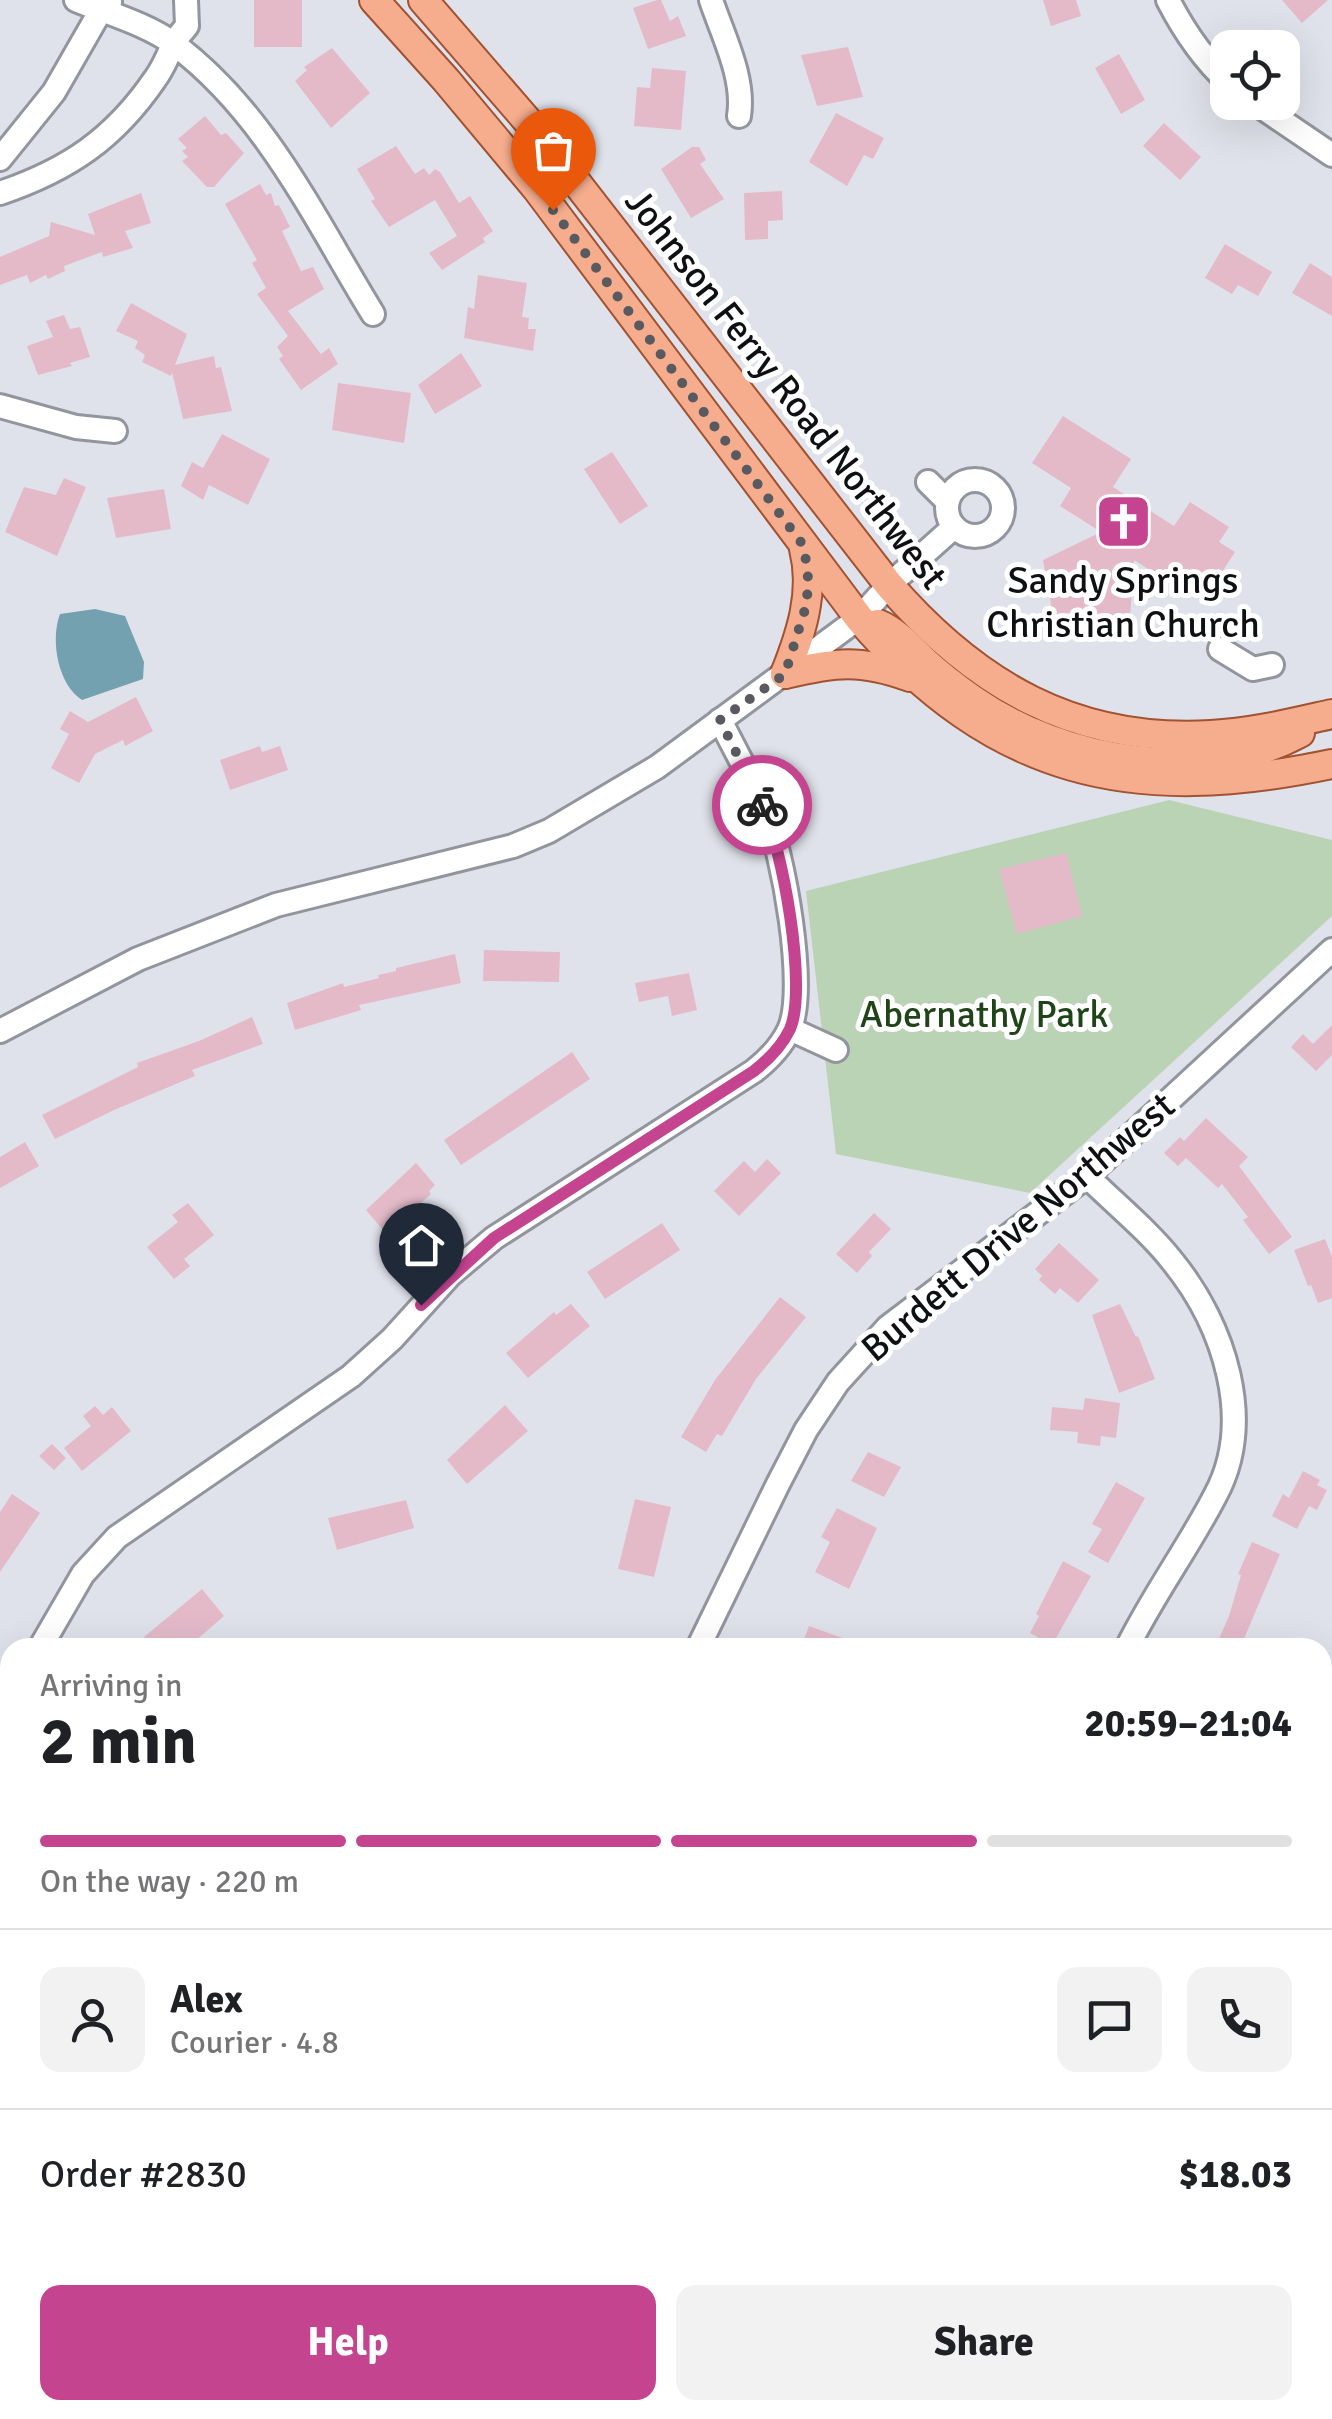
<!DOCTYPE html>
<html lang="en">
<head>
<meta charset="utf-8">
<style>
	body { margin:0; font-family:Signika,sans-serif; background:#f2f2f2; color:#202124; height:100vh; display:flex; flex-direction:column; font-size:38px; white-space:nowrap }
	* { box-sizing:border-box; margin:0 }
	p { font-size:32px; color:#757577 }
	.icon { flex:none; width:55px; height:55px; fill:none; stroke:currentColor; stroke-width:2; stroke-linecap:round; stroke-linejoin:round }
	.map { position:relative; flex:1; overflow:hidden }
	.sheet { position:absolute; left:0px; top:1638px; width:1332px; height:782px; display:flex; flex-direction:column; background:#fff; border-radius:30px 30px 0 0; box-shadow:0 10px 40px #0002 }
	.sheet>* { flex:none }
	.buttons { position:absolute; left:1210px; top:30px; display:grid; gap:20px }
	.buttons a { display:grid; place-items:center; width:90px; height:90px; border-radius:20px; background:#fff; box-shadow:0 10px 40px #0002; font-size:50px }
	.pin { position:absolute; display:grid; place-items:center; width:85px; height:85px; color:#fff; margin:-102px -42px; border-radius:50% 50% 50% 0; rotate:-45deg; box-shadow:0 0 10px #0007 }
	.pin .icon { rotate:45deg }
	.courier { position:absolute; display:grid; place-items:center; width:100px; height:100px; margin:-50px; border:8px solid #c4448f; border-radius:50%; background:#fff; color:#222; box-shadow:0 2px 12px #0007 }
	.head em { font-style:normal; font-weight:800 }
	.head div { display:flex; flex-direction:column-reverse }
	.head { display:flex; align-items:center; justify-content:space-between; height:170px; padding:0 40px }
	h1 { font-size:65px; font-weight:800; line-height:75px }
	.bar { display:grid; grid-template-columns:repeat(4,1fr); gap:15px 10px; align-content:center; height:120px; padding:0 40px }
	.bar i { height:12px; border-radius:8px; background:#e0e0e0 }
	.bar .current { background:#c4448f }
	.bar p { grid-column:span 4 }
	.line { display:flex; align-items:center; gap:25px; padding:0 40px; border-top:2px solid #e0e0e0 }
	.line div { flex:1 }
	.round { display:grid; place-items:center; flex:none; width:105px; height:105px; border-radius:20px; background:#f2f2f2 }
	.button { display:flex; gap:20px; margin-top:auto; padding:20px 40px }
	.button a { flex:1; height:115px; border-radius:20px; background:#c4448f; color:#fff; font-size:40px; font-weight:800; line-height:115px; text-align:center }
	.button a+a { background:#f2f2f2; color:#202124 }
	.map>svg:first-child { display:block }
	.green { fill:#bad3b5 }
	.water { fill:#73a1af }
	.building { fill:#e4bac9 }
	.lines { fill:none; stroke-linecap:round; stroke-linejoin:round }
	.minor-casing { stroke:#92959d; stroke-width:28 }
	.major-casing { stroke:#a15231; stroke-width:32 }
	.minor { stroke:#fff; stroke-width:22 }
	.major { stroke:#f5ad8d; stroke-width:28 }
	.done { stroke:#585a5f; stroke-width:10; stroke-dasharray:0 18 }
	.route { stroke:#c4448f; stroke-width:12 }
	.labels { text-anchor:middle; dominant-baseline:central; stroke-width:10; stroke-linejoin:round; paint-order:stroke }
	.street-label { font-size:38px; fill:#0f1013; stroke:#fff }
	.poi-label { font-size:38px; fill:#0f1013; stroke:#fff }
	.park-label { font-size:38px; fill:#1f4417; stroke:#fff }
</style>
</head>
<body>
<div class="map">
<svg width="1332" height="2419" viewBox="0 0 1332 2419">
	<rect width="100%" height="100%" fill="#e0e2eb"/>
	<polygon class="green" points="1169,800 1332,840 1332,916 1030,1193 836,1154 806,891"/>
	<path class="water" d="M95 609 125 616 144 662 143 679 82 700C58 685 50 640 60 614Z"/>
	<g class="building">
		<rect x="254" y="0" width="48" height="47"/>
		<polygon points="657,0 661,0 670,21 678,16 686,36 648,49 633,8"/>
		<polygon points="1043,0 1076,0 1081,16 1051,26"/>
		<polygon points="1282,0 1328,0 1302,23"/>
		<polygon points="848,47 863,97 817,106 801,55"/>
		<polygon points="332,48 370,93 331,128 295,81 307,70 304,67"/>
		<polygon points="1119,54 1145,100 1121,114 1095,68"/>
		<polygon points="652,68 686,71 681,130 634,126 637,87 650,88"/>
		<polygon points="836,113 884,138 873,159 864,155 847,186 809,162"/>
		<polygon points="205,116 221,135 226,133 244,153 214,187 207,187 182,161 188,157 182,151 187,148 178,139"/>
		<polygon points="1164,123 1201,157 1180,180 1143,146"/>
		<polygon points="396,146 415,174 424,168 429,175 435,169 440,172 459,203 470,196 493,231 483,238 485,242 442,270 429,253 457,236 435,200 389,227 371,201 375,199 357,169"/>
		<polygon points="692,147 699,147 706,160 700,164 724,199 691,218 661,169"/>
		<polygon points="260,184 266,195 271,193 275,206 279,205 290,227 282,231 301,271 313,267 324,289 288,311 321,354 329,348 338,364 301,390 279,359 283,356 277,347 288,336 257,294 266,288 252,263 257,260 225,204"/>
		<polygon points="782,191 783,220 768,221 768,239 745,240 744,193"/>
		<polygon points="141,193 151,223 125,231 133,248 103,257 102,252 64,266 65,271 48,279 46,275 30,283 27,275 0,285 0,257 49,236 51,222 95,235 88,214"/>
		<polygon points="1225,244 1272,272 1258,296 1238,285 1232,294 1205,278"/>
		<polygon points="1310,263 1332,277 1332,316 1292,293"/>
		<polygon points="478,275 527,283 522,317 529,318 528,329 536,329 533,351 464,338 468,307 474,309"/>
		<polygon points="131,303 187,334 175,365 214,356 216,368 221,367 232,411 183,419 172,372 171,376 142,362 145,355 135,348 138,341 116,331"/>
		<polygon points="64,315 70,329 80,327 90,357 70,363 72,366 38,375 27,346 53,337 46,321"/>
		<polygon points="461,353 482,386 435,414 418,385"/>
		<polygon points="338,383 411,393 404,443 332,430"/>
		<polygon points="1063,416 1131,459 1113,487 1174,526 1190,502 1229,527 1219,542 1235,552 1207,595 1191,584 1186,593 1134,560 1130,618 1056,632 1043,560 1101,532 1060,506 1071,488 1032,463"/>
		<polygon points="222,434 270,459 248,505 209,485 203,500 181,486 192,462 203,468"/>
		<polygon points="612,452 648,506 620,524 584,469"/>
		<polygon points="64,478 86,487 57,556 5,532 24,487 56,495"/>
		<polygon points="164,489 171,529 116,538 107,498"/>
		<polygon points="136,697 153,731 125,746 123,740 95,754 79,783 51,768 69,734 60,729 70,711 88,722"/>
		<polygon points="260,746 262,752 280,746 288,770 230,790 220,760"/>
		<polygon points="1066,853 1082,916 1017,934 999,869"/>
		<polygon points="484,950 560,952 559,982 483,981"/>
		<polygon points="455,954 461,983 359,1005 361,1010 295,1030 287,1003 343,983 344,987 379,978 378,975 396,971 396,968"/>
		<polygon points="689,973 697,1010 672,1016 668,996 639,1002 635,983"/>
		<polygon points="252,1017 263,1044 192,1070 195,1076 114,1110 55,1139 42,1115 138,1067 137,1063 199,1041"/>
		<polygon points="1332,1025 1332,1055 1316,1071 1291,1047 1303,1034 1313,1044"/>
		<polygon points="572,1052 590,1079 461,1165 444,1140"/>
		<polygon points="1206,1118 1248,1157 1239,1166 1292,1237 1269,1254 1243,1220 1248,1217 1222,1184 1218,1188 1186,1158 1178,1166 1164,1153 1180,1137 1184,1141"/>
		<polygon points="25,1142 39,1166 0,1188 0,1157"/>
		<polygon points="767,1159 781,1173 739,1216 714,1191 744,1161 755,1172"/>
		<polygon points="416,1163 435,1185 429,1191 431,1194 413,1210 409,1206 383,1230 366,1210"/>
		<polygon points="188,1203 214,1235 184,1259 190,1266 174,1279 147,1247 178,1222 172,1215"/>
		<polygon points="874,1213 891,1229 869,1252 872,1256 857,1273 836,1254"/>
		<polygon points="662,1223 680,1250 605,1299 587,1272"/>
		<polygon points="1325,1239 1332,1257 1332,1298 1318,1303 1311,1285 1308,1286 1294,1250"/>
		<polygon points="1059,1243 1099,1280 1078,1303 1060,1288 1055,1294 1039,1280 1042,1276 1035,1269"/>
		<polygon points="780,1297 806,1317 756,1379 722,1436 717,1434 706,1452 681,1437 715,1380"/>
		<polygon points="571,1304 590,1326 528,1378 506,1353 554,1312 556,1315"/>
		<polygon points="1120,1304 1136,1337 1138,1336 1155,1379 1119,1393 1092,1315"/>
		<polygon points="1085,1398 1120,1403 1116,1438 1101,1436 1100,1446 1077,1443 1078,1432 1050,1430 1052,1407 1083,1410"/>
		<polygon points="505,1405 528,1431 467,1484 447,1460"/>
		<polygon points="95,1406 103,1415 112,1407 131,1431 82,1471 64,1448 91,1426 83,1416"/>
		<polygon points="52,1444 66,1458 54,1470 39,1456"/>
		<polygon points="868,1452 901,1467 884,1497 851,1481"/>
		<polygon points="1303,1471 1320,1480 1317,1485 1327,1490 1317,1510 1309,1506 1297,1529 1272,1516 1283,1494 1289,1498"/>
		<polygon points="1116,1482 1145,1498 1108,1563 1088,1552 1102,1529 1092,1524"/>
		<polygon points="12,1494 40,1513 0,1572 0,1512"/>
		<polygon points="635,1499 671,1507 654,1577 618,1569"/>
		<polygon points="406,1500 414,1528 337,1550 328,1518"/>
		<polygon points="837,1508 877,1528 849,1589 815,1572 830,1542 821,1537"/>
		<polygon points="1252,1542 1280,1554 1240,1648 1215,1648 1229,1616 1241,1575 1238,1574"/>
		<polygon points="1063,1561 1091,1576 1052,1645 1030,1633 1039,1616 1036,1614"/>
		<polygon points="202,1589 224,1616 187,1648 152,1648 144,1637"/>
		<polygon points="809,1626 862,1645 862,1648 801,1648"/>
	</g>
	<g class="lines">
		<defs>
			<g id="minor">
				<path d="M76 0C107 13 147 24 174 44 266 113 314 218 373 314"/>
				<path d="M711 0C723 36 745 78 739 116"/>
				<path d="M1168 0C1184 31 1202 58 1228 82"/>
				<polyline points="1254,102 1332,155"/>
				<polyline points="0,159 54,92 101,10 110,2"/>
				<path d="M0 193C68 170 114 139 155 79 169 60 169 45 187 26L186 0"/>
				<polyline points="0,406 76,427 115,431"/>
				<circle cx="975" cy="508" r="28"/>
				<polyline points="928,482 947,501"/>
				<polyline points="1220,649 1253,669 1272,665"/>
				<polyline points="790,1029 836,1050"/>
				<polyline points="0,1031 138,959 276,905 513,846 549,831 657,767 859,618 889,585 954,527"/>
				<path d="M1087 1176C1115 1204 1149 1231 1173 1262 1224 1325 1256 1421 1215 1496 1188 1548 1153 1595 1127 1648"/>
				<path d="M40 1648 83 1574 117 1537 351 1376 392 1339 450 1275 494 1238 754 1071C768 1060 781 1047 789 1030 808 990 783 852 765 810 752 780 735 750 720 720"/>
				<polyline points="698,1648 778,1484 806,1430 838,1382 888,1327 1087,1176 1332,950"/>
				<polyline points="0,1696 10,1686"/>
				<polyline points="0,1830 10,1845"/>
				<polyline points="70,2410 70,2419"/>
			</g>
			<g id="major">
				<path d="M374 0 446 80 537 189 859 618C995 776 1133 806 1332 764"/>
				<path d="M423 0 538 133 889 585C976 685 1075 743 1211 735 1252 733 1292 723 1332 714"/>
				<path d="M878 624C897 632 910 648 925 662 940 676 956 688 973 700 1064 763 1201 786 1300 733"/>
				<path d="M785 674C836 662 860 659 910 677"/>
				<path d="M785 674C801 634 815 592 804 549"/>
			</g>
		</defs>
		<use href="#minor" class="minor-casing"/>
		<use href="#major" class="major-casing"/>
		<use href="#minor" class="minor"/>
		<use href="#major" class="major"/>
	</g>
	<g class="lines">
		<polyline class="done" points="553,210 803,545 808,571 807,603 785,674 720,720 762,805"/>
		<path class="route" d="M421 1305 494 1238 754 1071C768 1060 782 1046 790 1029 808 988 782 846 762 805"/>
	</g>
	<defs>
		<symbol id="church-square" viewBox="-11 -11 22 22"><rect x="-9" y="-9" width="18" height="18" rx="4" fill="#c4448f" stroke="#fff"/><path d="M-1.2-6h2.4v3.5h3.3v2.4h-3.3V6h-2.4V-.1h-3.3v-2.4h3.3Z" fill="#fff"/></symbol>
	</defs>
	<g fill-rule="evenodd">
		<use href="#church-square" x="1092" y="490" width="63" height="63"/>
	</g>
	<g class="labels">
		<g class="street-label">
			<text transform="translate(786 389) rotate(52)">Johnson Ferry Road Northwest</text>
			<text transform="translate(1018 1227) rotate(-40)">Burdett Drive Northwest</text>
		</g>
		<g class="poi-label">
			<text x="1123" y="580">Sandy Springs<tspan x="1123" dy="44">Christian Church</tspan></text>
		</g>
		<g class="park-label">
			<text x="984" y="1014">Abernathy Park</text>
		</g>
	</g>
</svg>
<div class="buttons">
<a><svg class="icon" aria-label="locate" viewBox="0 0 24 24"><circle cx="12" cy="12" r="6"/><path d="M12 2v4M12 18v4M2 12h4M18 12h4"/></svg></a>
</div>
<div class="pin" style="left:553px;top:210px;background:#ea580c"><svg class="icon" aria-label="bag" viewBox="0 0 24 24"><path d="M5 8h14l-1 12H6zM9 8a3 3 0 0 1 6 0"/></svg></div>
<div class="pin" style="left:421px;top:1305px;background:#1f2937"><svg class="icon" aria-label="home" viewBox="0 0 24 24"><path d="M3 11l9-7 9 7M6 9v11h12V9"/></svg></div>
<div class="courier" style="left:762px;top:805px"><svg class="icon" aria-label="bike" viewBox="0 0 24 24"><circle cx="6" cy="16" r="4"/><circle cx="18" cy="16" r="4"/><path d="M6 16l4-8h5l3 8M10 8l3 8H6M13 5h3"/></svg></div>
<section class="sheet">
<div class="head"><div><h1>2 min</h1><p>Arriving in</p></div><em>20:59–21:04</em></div>
<div class="bar"><i class="current"></i><i class="current"></i><i class="current"></i><i></i><p>On the way · 220 m</p></div>
<div class="line" style="height:180px"><a class="round"><svg class="icon" aria-label="person" viewBox="0 0 24 24"><circle cx="12" cy="8" r="4"/><path d="M4 21q1-7 8-7t8 7"/></svg></a><div><b>Alex</b><p>Courier · 4.8</p></div><a class="round"><svg class="icon" aria-label="chat" viewBox="0 0 24 24"><path d="M4 5h16v11H9l-5 4z"/></svg></a><a class="round"><svg class="icon" aria-label="phone" viewBox="0 0 24 24"><path d="M5 4h4l2 5-3 2q2 4 5 5l2-3 5 2v4C11 20 4 13 5 4z"/></svg></a></div>
<div class="line" style="height:130px"><div>Order #2830</div><b>$18.03</b></div>
<div class="button"><a>Help</a><a>Share</a></div>
</section>
</div>
</body>
</html>
